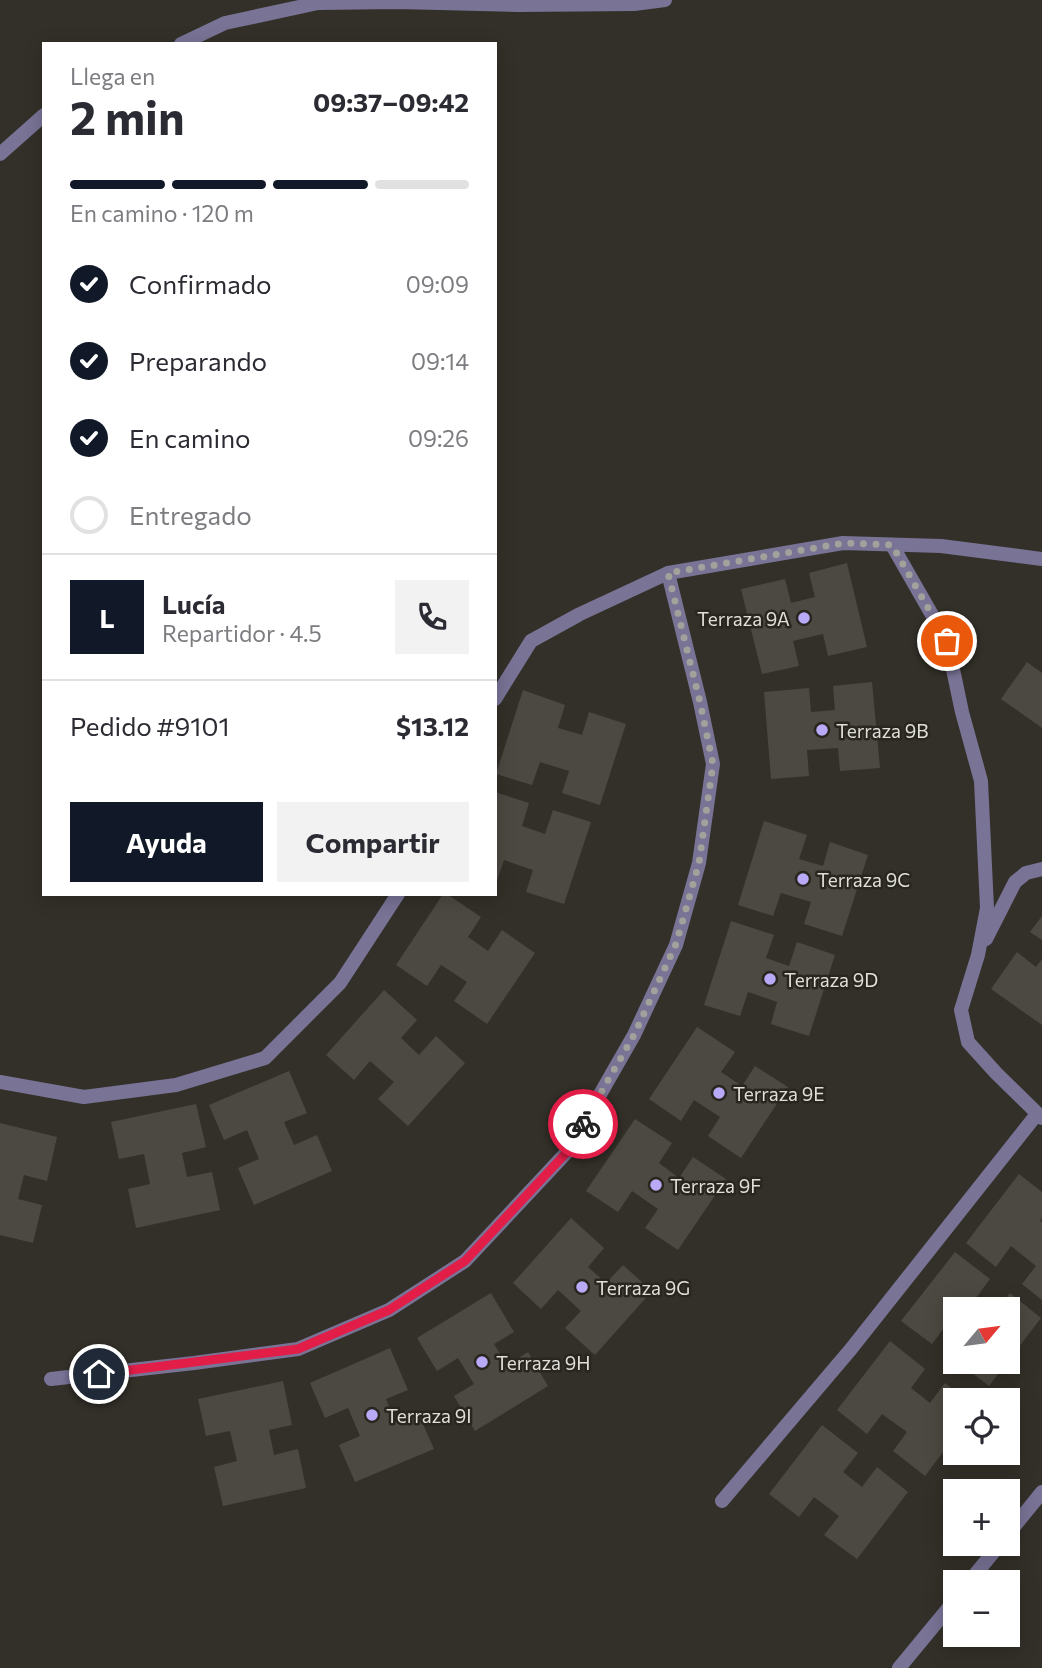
<!DOCTYPE html>
<html lang="es">
<head>
<meta charset="utf-8">
<style>
	body { margin:0; font-family:Commissioner,sans-serif; background:#f2f2f3; color:#2b2b33; height:100vh; display:flex; flex-direction:column; font-size:26px; white-space:nowrap }
	* { box-sizing:border-box; margin:0 }
	p { font-size:23px; color:#7c7c81 }
	.icon { flex:none; width:38px; height:38px; fill:none; stroke:currentColor; stroke-width:2; stroke-linecap:round; stroke-linejoin:round }
	.map { position:relative; flex:1; overflow:hidden }
	.details { position:absolute; left:42px; top:42px; width:455px; height:854px; display:flex; flex-direction:column; background:#fff; border-radius:0px; box-shadow:0 4px 18px #0003 }
	.details>* { flex:none }
	.needle { width:46px; rotate:61deg }
	.tools { position:absolute; left:943px; top:1297px; display:grid; gap:14px }
	.tools a { display:grid; place-items:center; width:77px; height:77px; border-radius:0px; background:#fff; box-shadow:0 4px 18px #0003; font-size:35px }
	.pin { position:absolute; display:grid; place-items:center; width:60px; height:60px; color:#fff; margin:-30px; border:4px solid #fff; border-radius:50%; box-shadow:0 2px 7px #0007 }
	.courier { position:absolute; display:grid; place-items:center; width:70px; height:70px; margin:-35px; border:5px solid #e11d48; border-radius:50%; background:#fff; color:#222; box-shadow:0 2px 9px #0007 }
	.overview em { font-style:normal; font-weight:700 }
	.overview div { display:flex; flex-direction:column-reverse }
	.overview { display:flex; align-items:center; justify-content:space-between; height:119px; padding:0 28px }
	h1 { font-size:46px; font-weight:700; line-height:52px }
	.bar { display:grid; grid-template-columns:repeat(4,1fr); gap:10px 7px; align-content:center; height:84px; padding:0 28px }
	.bar i { height:9px; border-radius:5px; background:#e1e1e2 }
	.bar .active { background:#111827 }
	.bar p { grid-column:span 4 }
	.line { display:flex; align-items:center; gap:18px; padding:0 28px; border-top:2px solid #e1e1e2 }
	.line div { flex:1 }
	.round { display:grid; place-items:center; flex:none; width:74px; height:74px; border-radius:0px; background:#f2f2f3 }
	ol { padding:0 28px; list-style:none }
	li { display:flex; align-items:center; gap:21px; height:77px }
	li p { margin-inline-start:auto }
	li .icon { padding:7px; border-radius:50%; background:#111827; color:#fff; stroke-width:4 }
	li:last-child { color:#7c7c81 }
	li i { width:38px; height:38px; border:4px solid #e1e1e2; border-radius:50% }
	.primary-button { display:flex; gap:14px; margin-top:auto; padding:14px 28px }
	.primary-button a { flex:1; height:80px; border-radius:0px; background:#111827; color:#fff; font-size:28px; font-weight:700; line-height:80px; text-align:center }
	.primary-button a+a { background:#f2f2f3; color:#2b2b33 }
	.map>svg:first-child { display:block }
	.building { fill:#4c4942 }
	.lines { fill:none; stroke-linecap:round; stroke-linejoin:round }
	.street { stroke:#797396; stroke-width:14 }
	.done { stroke:#a3a19b; stroke-width:7; stroke-dasharray:0 12.6 }
	.route { stroke:#e11d48; stroke-width:9 }
	.poi-dot { fill:#b9aaf7; stroke:#29261f; stroke-width:2.5 }
	.labels { text-anchor:middle; dominant-baseline:central; stroke-width:5; stroke-linejoin:round; paint-order:stroke }
	.poi-label { font-size:19px; fill:#dfded9; stroke:#29261f; text-anchor:start }
</style>
</head>
<body>
<div class="map">
<svg width="1042" height="1668" viewBox="0 0 1042 1668">
	<rect width="100%" height="100%" fill="#333029"/>
	<g class="building">
		<polygon points="847,563 867,647 828,656 823,634 793,641 799,666 762,674 741,589 785,579 791,603 815,597 809,573"/>
		<polygon points="1027,662 1042,673 1042,728 1001,699"/>
		<polygon points="872,682 880,768 840,771 838,748 807,750 809,776 771,779 764,692 809,688 811,712 835,710 833,686"/>
		<polygon points="523,690 565,705 558,728 582,735 589,712 626,724 600,805 562,793 569,771 540,762 532,785 496,774"/>
		<polygon points="495,792 529,803 522,826 545,834 553,810 591,822 564,904 526,892 533,870 504,860 495,886"/>
		<polygon points="764,821 807,835 799,859 823,866 830,842 868,855 842,936 804,924 811,902 781,893 773,916 738,905"/>
		<polygon points="443,894 447,894 481,917 468,937 488,951 502,930 535,953 487,1024 454,1001 467,982 441,965 427,986 396,965"/>
		<polygon points="1042,916 1042,940 1030,932"/>
		<polygon points="731,921 774,935 766,958 789,966 797,942 835,955 809,1036 771,1024 777,1002 748,992 740,1016 704,1005"/>
		<polygon points="1017,952 1036,967 1042,959 1042,1025 991,989"/>
		<polygon points="384,990 417,1020 401,1038 419,1055 436,1036 465,1063 408,1126 378,1099 394,1082 370,1061 354,1080 326,1055"/>
		<polygon points="697,1027 735,1052 721,1072 742,1086 755,1066 788,1087 741,1158 708,1136 720,1117 694,1100 681,1121 649,1099"/>
		<polygon points="289,1071 307,1113 284,1122 294,1145 317,1135 332,1171 254,1205 238,1168 259,1159 247,1130 224,1140 209,1105"/>
		<polygon points="196,1104 206,1147 182,1153 187,1177 212,1172 220,1210 136,1228 128,1189 150,1184 144,1154 119,1159 111,1122"/>
		<polygon points="635,1119 672,1143 659,1163 679,1178 693,1157 726,1179 678,1250 645,1228 658,1209 632,1191 618,1212 586,1191"/>
		<polygon points="0,1123 57,1137 47,1181 24,1175 18,1199 42,1205 33,1243 0,1235"/>
		<polygon points="1019,1174 1042,1192 1042,1218 1040,1221 1042,1222 1042,1300 1022,1284 1036,1266 1011,1246 996,1267 966,1243"/>
		<polygon points="571,1218 604,1248 588,1267 606,1283 623,1265 652,1291 595,1355 565,1328 581,1311 558,1290 541,1309 513,1283"/>
		<polygon points="955,1252 990,1279 976,1298 990,1309 956,1309 956,1330 947,1324 932,1344 901,1321"/>
		<polygon points="491,1293 514,1332 494,1344 507,1365 528,1352 548,1386 475,1431 454,1396 474,1384 458,1358 437,1371 417,1338"/>
		<polygon points="1010,1293 1041,1318 989,1386 958,1362 1008,1362 1008,1309 998,1309"/>
		<polygon points="890,1341 925,1369 911,1388 930,1403 945,1383 966,1400 956,1400 956,1435 925,1476 893,1451 907,1432 882,1414 867,1434 837,1410"/>
		<polygon points="390,1348 408,1390 386,1399 395,1422 418,1413 434,1449 355,1482 339,1445 360,1436 348,1408 325,1418 310,1383"/>
		<polygon points="283,1381 292,1425 269,1430 274,1455 298,1449 306,1488 223,1506 214,1467 237,1461 230,1431 206,1436 198,1399"/>
		<polygon points="822,1425 858,1453 843,1472 862,1487 877,1467 908,1492 857,1559 824,1535 839,1516 814,1497 799,1517 769,1494"/>
	</g>
	<g class="lines">
		<g class="street">
			<polyline points="181,44 225,23 318,3 398,2 518,5 634,4 665,0"/>
			<polyline points="0,154 44,115"/>
			<polyline points="892,545 947,641 962,712 981,781 987,908 978,955 961,1010 968,1042 996,1073 1042,1118"/>
			<polyline points="495,699 531,641 580,614 668,573 843,543 941,546 1042,559"/>
			<polyline points="986,939 1015,882 1026,873 1042,869"/>
			<polyline points="0,1082 84,1097 176,1085 265,1058 340,983 398,894"/>
			<polyline points="51,1379 194,1363 298,1349 389,1310 465,1261 567,1152 634,1035 676,945 699,863 713,764 700,702 668,573"/>
			<polyline points="722,1501 851,1349 1037,1114"/>
			<polyline points="1008,1534 1042,1492"/>
			<polyline points="969,1582 1000,1544"/>
			<polyline points="899,1668 956,1599"/>
		</g>
	</g>
	<g class="lines">
		<polyline class="done" points="583,1124 634,1035 676,944 699,863 713,764 700,702 668,573 844,543 892,545 947,641"/>
		<polyline class="route" points="99,1374 298,1349 389,1310 465,1261 567,1152 583,1124"/>
	</g>
	<g class="poi-dot">
		<circle cx="804" cy="618" r="7"/>
		<circle cx="822" cy="730" r="7"/>
		<circle cx="803" cy="879" r="7"/>
		<circle cx="770" cy="979" r="7"/>
		<circle cx="719" cy="1093" r="7"/>
		<circle cx="656" cy="1185" r="7"/>
		<circle cx="582" cy="1287" r="7"/>
		<circle cx="482" cy="1362" r="7"/>
		<circle cx="372" cy="1415" r="7"/>
	</g>
	<g class="labels">
		<g class="poi-label">
			<text x="790" y="618" text-anchor="end">Terraza 9A</text>
			<text x="836" y="730">Terraza 9B</text>
			<text x="817" y="879">Terraza 9C</text>
			<text x="784" y="979">Terraza 9D</text>
			<text x="733" y="1093">Terraza 9E</text>
			<text x="670" y="1185">Terraza 9F</text>
			<text x="596" y="1287">Terraza 9G</text>
			<text x="496" y="1362">Terraza 9H</text>
			<text x="386" y="1415">Terraza 9I</text>
		</g>
	</g>
</svg>
<div class="tools">
<a><svg class="needle" viewBox="-14 -14 28 28"><path d="M0-13l5 13h-10z" fill="#e53935"/><path d="M0 13l5-13h-10z" fill="#7c7c81"/></svg></a>
<a><svg class="icon" aria-label="locate" viewBox="0 0 24 24"><circle cx="12" cy="12" r="6"/><path d="M12 2v4M12 18v4M2 12h4M18 12h4"/></svg></a>
<a>+</a>
<a>−</a>
</div>
<div class="pin" style="left:947px;top:641px;background:#ea580c"><svg class="icon" aria-label="bag" viewBox="0 0 24 24"><path d="M5 8h14l-1 12H6zM9 8a3 3 0 0 1 6 0"/></svg></div>
<div class="pin" style="left:99px;top:1374px;background:#1f2937"><svg class="icon" aria-label="home" viewBox="0 0 24 24"><path d="M3 11l9-7 9 7M6 9v11h12V9"/></svg></div>
<div class="courier" style="left:583px;top:1124px"><svg class="icon" aria-label="bike" viewBox="0 0 24 24"><circle cx="6" cy="16" r="4"/><circle cx="18" cy="16" r="4"/><path d="M6 16l4-8h5l3 8M10 8l3 8H6M13 5h3"/></svg></div>
<section class="details">
<div class="overview"><div><h1>2 min</h1><p>Llega en</p></div><em>09:37–09:42</em></div>
<div class="bar"><i class="active"></i><i class="active"></i><i class="active"></i><i></i><p>En camino · 120 m</p></div>
<ol>
<li><svg class="icon" aria-label="check" viewBox="0 0 24 24"><path d="M5 12l5 5 9-10"/></svg>Confirmado<p>09:09</p></li>
<li><svg class="icon" aria-label="check" viewBox="0 0 24 24"><path d="M5 12l5 5 9-10"/></svg>Preparando<p>09:14</p></li>
<li><svg class="icon" aria-label="check" viewBox="0 0 24 24"><path d="M5 12l5 5 9-10"/></svg>En camino<p>09:26</p></li>
<li><i></i>Entregado</li>
</ol>
<div class="line" style="height:126px"><b class="round" style="background:#111827;color:#fff">L</b><div><b>Lucía</b><p>Repartidor · 4.5</p></div><a class="round"><svg class="icon" aria-label="phone" viewBox="0 0 24 24"><path d="M5 4h4l2 5-3 2q2 4 5 5l2-3 5 2v4C11 20 4 13 5 4z"/></svg></a></div>
<div class="line" style="height:91px"><div>Pedido #9101</div><b>$13.12</b></div>
<div class="primary-button"><a>Ayuda</a><a>Compartir</a></div>
</section>
</div>
</body>
</html>
